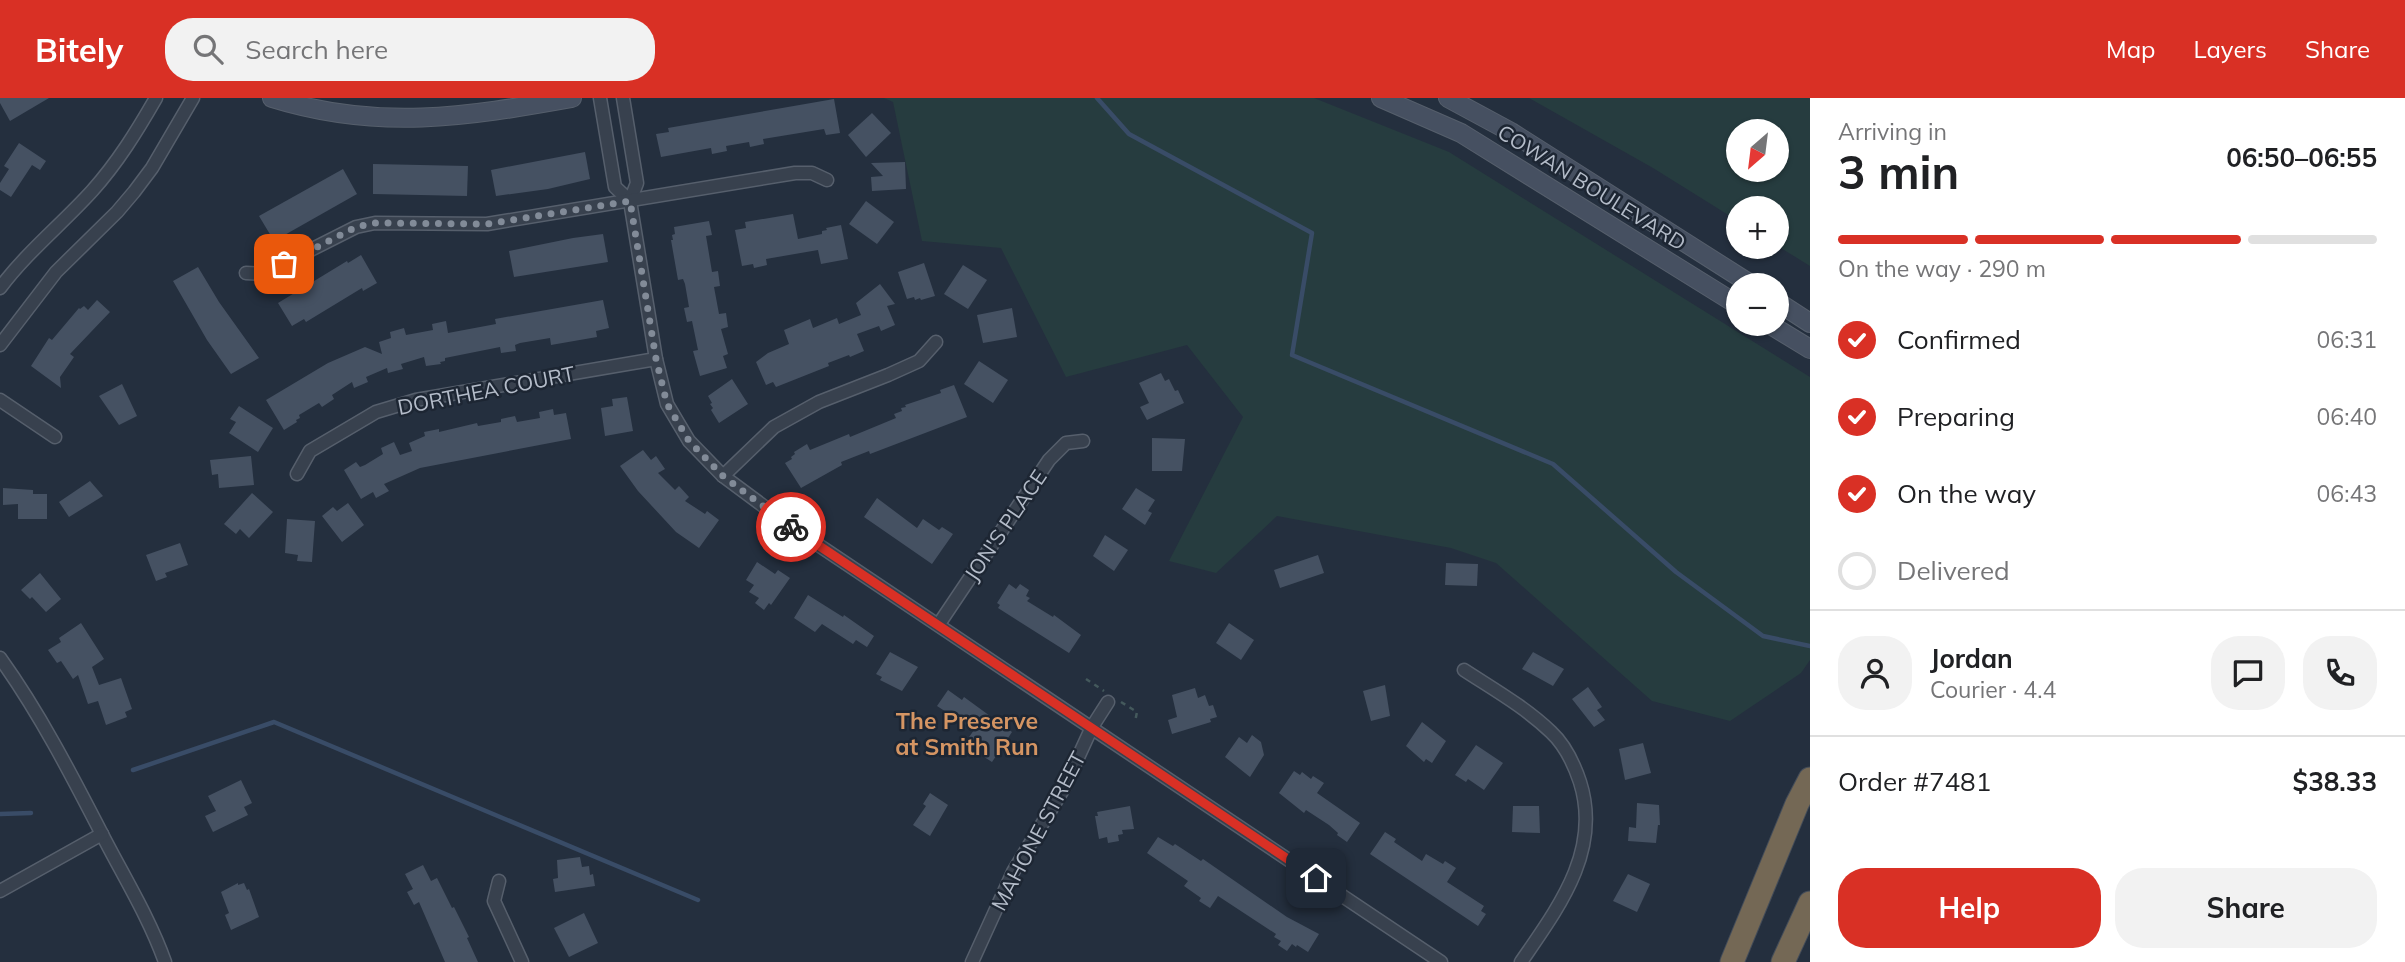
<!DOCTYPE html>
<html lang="en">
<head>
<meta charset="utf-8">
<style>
	body { margin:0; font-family:Mulish,sans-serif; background:#f2f2f2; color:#202124; height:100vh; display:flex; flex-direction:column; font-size:26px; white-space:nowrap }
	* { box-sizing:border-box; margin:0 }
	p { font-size:23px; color:#757577 }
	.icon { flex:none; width:38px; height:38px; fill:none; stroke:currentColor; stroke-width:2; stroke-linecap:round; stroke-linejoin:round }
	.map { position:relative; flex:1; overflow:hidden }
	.sheet { display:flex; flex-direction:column; background:#fff; width:595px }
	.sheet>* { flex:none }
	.needle { width:46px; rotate:208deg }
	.tools { position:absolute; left:1726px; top:21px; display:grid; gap:14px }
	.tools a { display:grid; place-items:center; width:63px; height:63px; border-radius:50%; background:#fff; box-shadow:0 2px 5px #0004; font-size:35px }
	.pin { position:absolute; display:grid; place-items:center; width:60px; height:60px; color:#fff; margin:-30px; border-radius:14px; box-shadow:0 4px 10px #0006 }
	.courier { position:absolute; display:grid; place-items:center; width:70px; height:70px; margin:-35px; border:5px solid #d93025; border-radius:50%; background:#fff; color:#222; box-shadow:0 2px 9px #0007 }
	.overview em { font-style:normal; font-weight:700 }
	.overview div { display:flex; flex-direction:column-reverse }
	.overview { display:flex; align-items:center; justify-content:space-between; height:119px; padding:0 28px }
	h1 { font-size:46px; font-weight:700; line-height:52px }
	.bar { display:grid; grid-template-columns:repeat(4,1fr); gap:10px 7px; align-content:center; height:84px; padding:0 28px }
	.bar i { height:9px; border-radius:5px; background:#e0e0e0 }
	.bar .on { background:#d93025 }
	.bar p { grid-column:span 4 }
	.line { display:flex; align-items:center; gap:18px; padding:0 28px; border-top:2px solid #e0e0e0 }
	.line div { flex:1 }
	.round { display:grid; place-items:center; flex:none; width:74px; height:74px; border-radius:28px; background:#f2f2f2 }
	ol { padding:0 28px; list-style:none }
	li { display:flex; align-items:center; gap:21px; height:77px }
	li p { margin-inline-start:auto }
	li .icon { padding:7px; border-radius:50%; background:#d93025; color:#fff; stroke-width:4 }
	li:last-child { color:#757577 }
	li i { width:38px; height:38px; border:4px solid #e0e0e0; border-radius:50% }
	.button { display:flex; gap:14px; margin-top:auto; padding:14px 28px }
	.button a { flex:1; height:80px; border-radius:28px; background:#d93025; color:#fff; font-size:28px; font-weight:700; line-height:80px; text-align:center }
	.button a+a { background:#f2f2f2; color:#202124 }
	header { display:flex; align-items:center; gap:42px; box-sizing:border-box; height:98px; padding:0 35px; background:#d93025; color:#fff }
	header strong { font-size:33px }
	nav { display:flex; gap:38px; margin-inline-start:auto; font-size:24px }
	.search { width:490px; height:63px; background:#f2f2f2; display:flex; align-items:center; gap:18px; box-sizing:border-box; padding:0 24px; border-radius:28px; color:#757577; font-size:26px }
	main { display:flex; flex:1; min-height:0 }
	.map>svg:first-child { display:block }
	.green { fill:#263c3f; fill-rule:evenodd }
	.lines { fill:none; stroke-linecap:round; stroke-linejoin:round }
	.stream { stroke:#394c67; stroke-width:4.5 }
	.building { fill:#455162 }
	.minor-casing { stroke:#565f6c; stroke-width:15 }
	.secondary-casing { stroke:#565f6c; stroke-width:20 }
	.motorway-casing { stroke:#434c59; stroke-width:25 }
	.path { stroke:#44595c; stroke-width:2.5; stroke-dasharray:5 5; stroke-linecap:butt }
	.minor { stroke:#38414e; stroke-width:12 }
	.secondary { stroke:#465061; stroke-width:18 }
	.motorway { stroke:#746855; stroke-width:23 }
	.done { stroke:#828b98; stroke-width:7; stroke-dasharray:0 12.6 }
	.route { stroke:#d93025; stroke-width:9 }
	.labels { text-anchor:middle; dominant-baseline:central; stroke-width:5; stroke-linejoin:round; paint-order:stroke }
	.street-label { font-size:21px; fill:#b4bcc9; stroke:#1d2633 }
	.neighbourhood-label { font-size:23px; font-weight:bold; fill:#d59563; stroke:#1d2633 }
</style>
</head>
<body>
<header>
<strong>Bitely</strong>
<div class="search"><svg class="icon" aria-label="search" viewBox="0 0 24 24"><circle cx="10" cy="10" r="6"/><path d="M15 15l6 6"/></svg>Search here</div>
<nav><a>Map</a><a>Layers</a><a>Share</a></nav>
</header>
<main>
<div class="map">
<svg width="1810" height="864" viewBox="0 0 1810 864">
	<rect width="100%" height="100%" fill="#242f3e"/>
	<g class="green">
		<polygon points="884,0 1314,0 1449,54 1810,279 1810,562 1801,575 1730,623 1652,603 1496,465 1451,450 1277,418 1216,475 1169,463 1243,319 1187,247 1066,279 1001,150 922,143 893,4"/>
		<path d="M1529 0H1810V168L1776 147V110H1738V123L1653 70ZM1738 33H1776V72H1738Z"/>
	</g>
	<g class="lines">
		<g class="stream">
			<polyline points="1097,0 1129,36 1312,135 1292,257 1553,366 1676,474 1763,538 1810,548"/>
			<polyline points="133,672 274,624 698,802"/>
			<polyline points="0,716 31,715"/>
		</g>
	</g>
	<g class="building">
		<polygon points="0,0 49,0 10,23 0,5"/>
		<polygon points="834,1 840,35 826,37 824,31 763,41 764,46 750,49 749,44 726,48 727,53 712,56 711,50 661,59 656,36 669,34 668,30"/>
		<polygon points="872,15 891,35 866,59 848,37"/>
		<polygon points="19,45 46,63 40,72 32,67 11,99 0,92 0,85 9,71 4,68"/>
		<polygon points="585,54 590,81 548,91 496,98 491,72"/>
		<polygon points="905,64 906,91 872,93 871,79 883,78 871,65"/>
		<polygon points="373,66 468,68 467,98 373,96"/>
		<polygon points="343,71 357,96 274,143 259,118"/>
		<polygon points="866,103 894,124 877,146 849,126"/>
		<polygon points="793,116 798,141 822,136 822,133 827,132 826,130 841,127 848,161 821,166 818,152 766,161 767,167 754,170 753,166 742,168 735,132 746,130 745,124"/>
		<polygon points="709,123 712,137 706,138 712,174 718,173 720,188 714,189 719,216 726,215 728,229 721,231 728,256 723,258 727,270 700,278 693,253 698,252 692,223 687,224 684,210 689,209 685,186 683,181 678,182 671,142 673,142 672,137 675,136 674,129"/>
		<polygon points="603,136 608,164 514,179 509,153 573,140"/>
		<polygon points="361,157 377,185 363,193 362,190 306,224 304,221 292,228 278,205 347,163 348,165"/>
		<polygon points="924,165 935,198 921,202 920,200 915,202 914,199 907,201 898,174"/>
		<polygon points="963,167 987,182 968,211 944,196"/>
		<polygon points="198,169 219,204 259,260 231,276 207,242 173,183"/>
		<polygon points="880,186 895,206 887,208 895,227 881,233 879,228 857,236 864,253 850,259 849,257 828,265 829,268 776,289 773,284 766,287 756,264 768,255 789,246 784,232 810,221 813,230 837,220 839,226 861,217 856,205"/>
		<polygon points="97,202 110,214 70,256 74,259 60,279 61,290 31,268 49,240 52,242 79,210 80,211 84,208 88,212"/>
		<polygon points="603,202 609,230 596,233 597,239 551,247 550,240 520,245 515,247 516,253 501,255 500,249 445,260 445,263 440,264 441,266 426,268 424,259 401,266 403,271 388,275 387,270 366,279 368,284 354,290 352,284 332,297 334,301 322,309 319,305 299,317 300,320 296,322 297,324 284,332 266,302 328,265 365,249 382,256 379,244 391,240 390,234 404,230 406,237 433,232 432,226 446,223 448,235 496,226 495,221"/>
		<polygon points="1012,210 1017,239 983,245 977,217"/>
		<polygon points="979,263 1008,282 993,305 964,286"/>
		<polygon points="1161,275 1165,283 1169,281 1175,293 1178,292 1184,305 1147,322 1140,309 1149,305 1139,285"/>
		<polygon points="732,281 748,306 719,325 711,312 713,310 710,306 712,305 708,298"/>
		<polygon points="122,286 137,318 119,327 99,298"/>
		<polygon points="954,287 967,319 870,356 869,353 841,364 842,367 801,390 785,365 792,361 791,359 795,356 794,354 807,346 810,352 849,336 850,339 896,320 894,316 902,313 901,310 906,309 905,307 941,295 940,292"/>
		<polygon points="627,299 633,333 605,338 601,310 613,308 612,301"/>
		<polygon points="239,308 273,330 258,354 229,335 236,324 230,321"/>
		<polygon points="553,311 554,317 566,315 571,341 420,370 384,386 389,393 376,400 373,394 361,401 344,372 356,364 360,369 365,367 383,356 381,350 394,344 400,357 412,353 409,345 425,338 424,334 439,331 439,334 477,325 478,328 501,324 501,321 515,318 517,324 540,320 539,314"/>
		<polygon points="1152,340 1185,341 1182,373 1152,373"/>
		<polygon points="643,352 651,362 656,358 665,371 658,375 675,392 679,388 689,399 685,403 705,416 707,413 719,422 699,450 676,434 638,393 620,368"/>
		<polygon points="251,358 254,387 219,390 218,376 212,377 210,362"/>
		<polygon points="90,383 103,398 69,419 59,404"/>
		<polygon points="3,390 33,392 33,396 47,396 47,421 18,421 18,406 3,407"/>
		<polygon points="1136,390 1155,402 1148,413 1152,415 1145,427 1122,411"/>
		<polygon points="252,395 273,414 249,440 240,431 236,436 224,426"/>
		<polygon points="877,400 917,430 923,421 939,432 942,429 953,436 932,466 864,419"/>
		<polygon points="348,405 364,427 342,444 322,418 333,409 337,413"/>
		<polygon points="287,421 315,423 312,464 297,463 298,457 285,455"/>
		<polygon points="1105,437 1128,452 1114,473 1093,458"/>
		<polygon points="180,445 188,467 165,475 167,479 156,483 146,457"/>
		<polygon points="1318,457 1324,475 1280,490 1274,472"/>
		<polygon points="757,464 775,476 778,472 790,480 771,507 769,505 764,512 755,505 759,500 749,494 754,487 746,482"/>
		<polygon points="1446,465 1478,466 1477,488 1445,487"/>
		<polygon points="40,475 61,501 46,514 32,499 30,501 21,492"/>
		<polygon points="1009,486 1016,491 1020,486 1029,492 1026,498 1030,500 1027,503 1053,519 1054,517 1081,537 1069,555 998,510 1000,507 997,505"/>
		<polygon points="808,497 843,519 844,517 874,538 867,549 856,542 853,546 822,526 815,534 794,520"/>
		<polygon points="81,525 104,561 92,569 99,587 121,580 132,611 125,614 127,619 106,627 98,603 88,606 78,577 73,581 61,563 57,565 48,552 61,544 59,540"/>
		<polygon points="1229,525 1254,542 1241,562 1216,545"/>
		<polygon points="890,554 918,569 902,593 880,582 882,579 876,576"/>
		<polygon points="1533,554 1564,571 1553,588 1522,571"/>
		<polygon points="1385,587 1390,618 1371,623 1363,593"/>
		<polygon points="1588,589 1602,609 1597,612 1605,622 1594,629 1572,601"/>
		<polygon points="1195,590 1198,600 1205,597 1209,608 1213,607 1217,619 1210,621 1211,624 1172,636 1168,622 1177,619 1172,597"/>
		<polygon points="948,592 962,602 964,599 1012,634 992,664 981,657 983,653 967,642 974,632 937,608"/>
		<polygon points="1422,624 1446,643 1432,665 1426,661 1424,664 1406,648"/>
		<polygon points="1252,637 1261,644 1264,657 1250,679 1225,659 1239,639 1247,645"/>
		<polygon points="1643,645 1651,675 1625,682 1619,651"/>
		<polygon points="1476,647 1503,665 1484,692 1468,681 1466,684 1455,677"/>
		<polygon points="1294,673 1300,677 1302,674 1311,681 1313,678 1324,685 1317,695 1360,725 1347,744 1337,737 1338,735 1329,727 1306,712 1304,715 1279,695"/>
		<polygon points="241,682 252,705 244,709 248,717 213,734 205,718 216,713 208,698"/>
		<polygon points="930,695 948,707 930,738 913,727 926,708 923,706"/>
		<polygon points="1637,705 1659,707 1660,727 1658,727 1656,745 1628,743 1629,729 1636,730"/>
		<polygon points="1130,708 1134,731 1122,732 1123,736 1118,737 1119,743 1108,745 1107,739 1099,741 1095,718 1098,718 1097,714"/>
		<polygon points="1513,708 1539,708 1540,735 1512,734"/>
		<polygon points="1385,734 1396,741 1394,744 1422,763 1426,756 1443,766 1445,763 1456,770 1447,784 1484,808 1481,813 1486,816 1478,828 1370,756"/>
		<polygon points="1158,739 1173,748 1175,746 1201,763 1203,761 1287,819 1319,836 1308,854 1297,847 1296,849 1292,846 1287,853 1278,847 1281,843 1274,839 1276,836 1218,798 1210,810 1199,803 1201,800 1184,788 1188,783 1147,755"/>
		<polygon points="580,759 582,769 589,768 590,777 593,776 595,788 555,794 553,781 558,780 557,762"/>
		<polygon points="423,767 431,783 437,780 452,810 454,809 469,839 467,840 478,864 445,864 419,804 414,807 407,794 413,791 405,776"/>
		<polygon points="1628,776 1650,786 1637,814 1613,803"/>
		<polygon points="238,785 238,787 244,785 247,792 249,791 259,819 231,832 225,817 229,815 221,794"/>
		<polygon points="584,815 598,845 569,859 554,830"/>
	</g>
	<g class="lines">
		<defs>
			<g id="minor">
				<polyline points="600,0 615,89 630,103"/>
				<polyline points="623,0 637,85 630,103 656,261 667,306 689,343 723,378 793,430 1441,864"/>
				<polyline points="246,175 263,176 356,129 375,125 487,126 795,75 812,75 827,82"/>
				<path d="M0 190C27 154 62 126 92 93 118 64 137 33 156 0"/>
				<polyline points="0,247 56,174 117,114 134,94 152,70 193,0"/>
				<polyline points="0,302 55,339"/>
				<polyline points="297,376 310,353 376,314 416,302 656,261"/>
				<polyline points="723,378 774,329 819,304 888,277 919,263 936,244"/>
				<polyline points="939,526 1049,362 1066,345 1083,343"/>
				<path d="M0 560C41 617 74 682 106 744 127 784 150 822 165 864"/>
				<path d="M1464 572C1493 591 1525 609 1551 634 1565 647 1574 666 1580 684 1602 753 1558 810 1521 864"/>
				<polyline points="499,783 494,803 522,864"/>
				<polyline points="0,793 102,736"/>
				<polyline points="972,864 1013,774 1064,690 1092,629 1108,604"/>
			</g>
			<g id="secondary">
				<path d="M272 0C378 33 466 19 572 0"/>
				<polyline points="1381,0 1461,35 1738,207"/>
				<polyline points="1448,0 1511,34 1752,187"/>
				<polyline points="1776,203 1810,225"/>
				<polyline points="1769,226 1810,251"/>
			</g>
			<g id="motorway">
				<polyline points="1732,864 1797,706 1810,681"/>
				<polyline points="1783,864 1810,805"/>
			</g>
		</defs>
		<use href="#minor" class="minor-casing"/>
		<use href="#secondary" class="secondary-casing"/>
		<use href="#motorway" class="motorway-casing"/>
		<g class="path">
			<polyline points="1766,177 1781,187"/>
			<polyline points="1086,581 1104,593"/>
			<polyline points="1121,604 1137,614 1135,624"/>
		</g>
		<use href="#minor" class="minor"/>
		<use href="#secondary" class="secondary"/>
		<use href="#motorway" class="motorway"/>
	</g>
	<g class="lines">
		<polyline class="done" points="284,166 356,129 375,125 487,126 630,103 656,261 667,306 689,343 723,378 791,429"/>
		<polyline class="route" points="791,429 1316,780"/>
	</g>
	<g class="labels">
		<g class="street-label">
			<text transform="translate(1592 89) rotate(32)">COWAN BOULEVARD</text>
			<text transform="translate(486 292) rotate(-11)">DORTHEA COURT</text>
			<text transform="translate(1005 427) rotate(-56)">JON'S PLACE</text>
			<text transform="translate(1038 733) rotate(-62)">MAHONE STREET</text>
		</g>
		<g class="neighbourhood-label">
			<text x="967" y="622">The Preserve<tspan x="967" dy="26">at Smith Run</tspan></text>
		</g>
	</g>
</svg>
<div class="tools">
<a><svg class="needle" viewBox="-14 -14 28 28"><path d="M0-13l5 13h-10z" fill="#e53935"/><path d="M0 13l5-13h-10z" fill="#757577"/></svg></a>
<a>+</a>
<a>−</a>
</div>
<div class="pin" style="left:284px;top:166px;background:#ea580c"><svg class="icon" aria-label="bag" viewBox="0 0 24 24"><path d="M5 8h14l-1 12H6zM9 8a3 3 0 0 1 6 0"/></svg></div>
<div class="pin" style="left:1316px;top:780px;background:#1f2937"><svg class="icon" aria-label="home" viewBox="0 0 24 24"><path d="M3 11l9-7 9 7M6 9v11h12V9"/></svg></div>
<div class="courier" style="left:791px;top:429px"><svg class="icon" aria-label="bike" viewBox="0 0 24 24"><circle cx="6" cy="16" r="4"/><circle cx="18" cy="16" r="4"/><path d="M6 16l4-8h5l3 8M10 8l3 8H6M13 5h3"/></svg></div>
</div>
<section class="sheet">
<div class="overview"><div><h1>3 min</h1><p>Arriving in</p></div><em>06:50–06:55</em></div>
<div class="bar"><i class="on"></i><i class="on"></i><i class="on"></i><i></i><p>On the way · 290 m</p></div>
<ol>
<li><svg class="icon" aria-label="check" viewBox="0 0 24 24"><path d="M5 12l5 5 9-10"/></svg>Confirmed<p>06:31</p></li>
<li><svg class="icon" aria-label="check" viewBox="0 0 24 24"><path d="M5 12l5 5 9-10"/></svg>Preparing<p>06:40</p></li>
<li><svg class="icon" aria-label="check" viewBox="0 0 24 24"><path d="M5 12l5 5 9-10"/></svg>On the way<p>06:43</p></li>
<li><i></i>Delivered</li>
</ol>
<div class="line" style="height:126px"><a class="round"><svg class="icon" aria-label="person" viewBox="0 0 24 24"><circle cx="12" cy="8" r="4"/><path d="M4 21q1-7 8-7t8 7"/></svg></a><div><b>Jordan</b><p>Courier · 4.4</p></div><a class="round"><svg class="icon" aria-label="chat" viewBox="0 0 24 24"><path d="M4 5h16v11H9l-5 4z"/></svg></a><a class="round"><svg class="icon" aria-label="phone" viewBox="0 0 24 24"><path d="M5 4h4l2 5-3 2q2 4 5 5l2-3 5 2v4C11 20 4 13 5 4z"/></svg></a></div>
<div class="line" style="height:91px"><div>Order #7481</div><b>$38.33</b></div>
<div class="button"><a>Help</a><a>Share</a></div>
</section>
</main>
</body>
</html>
